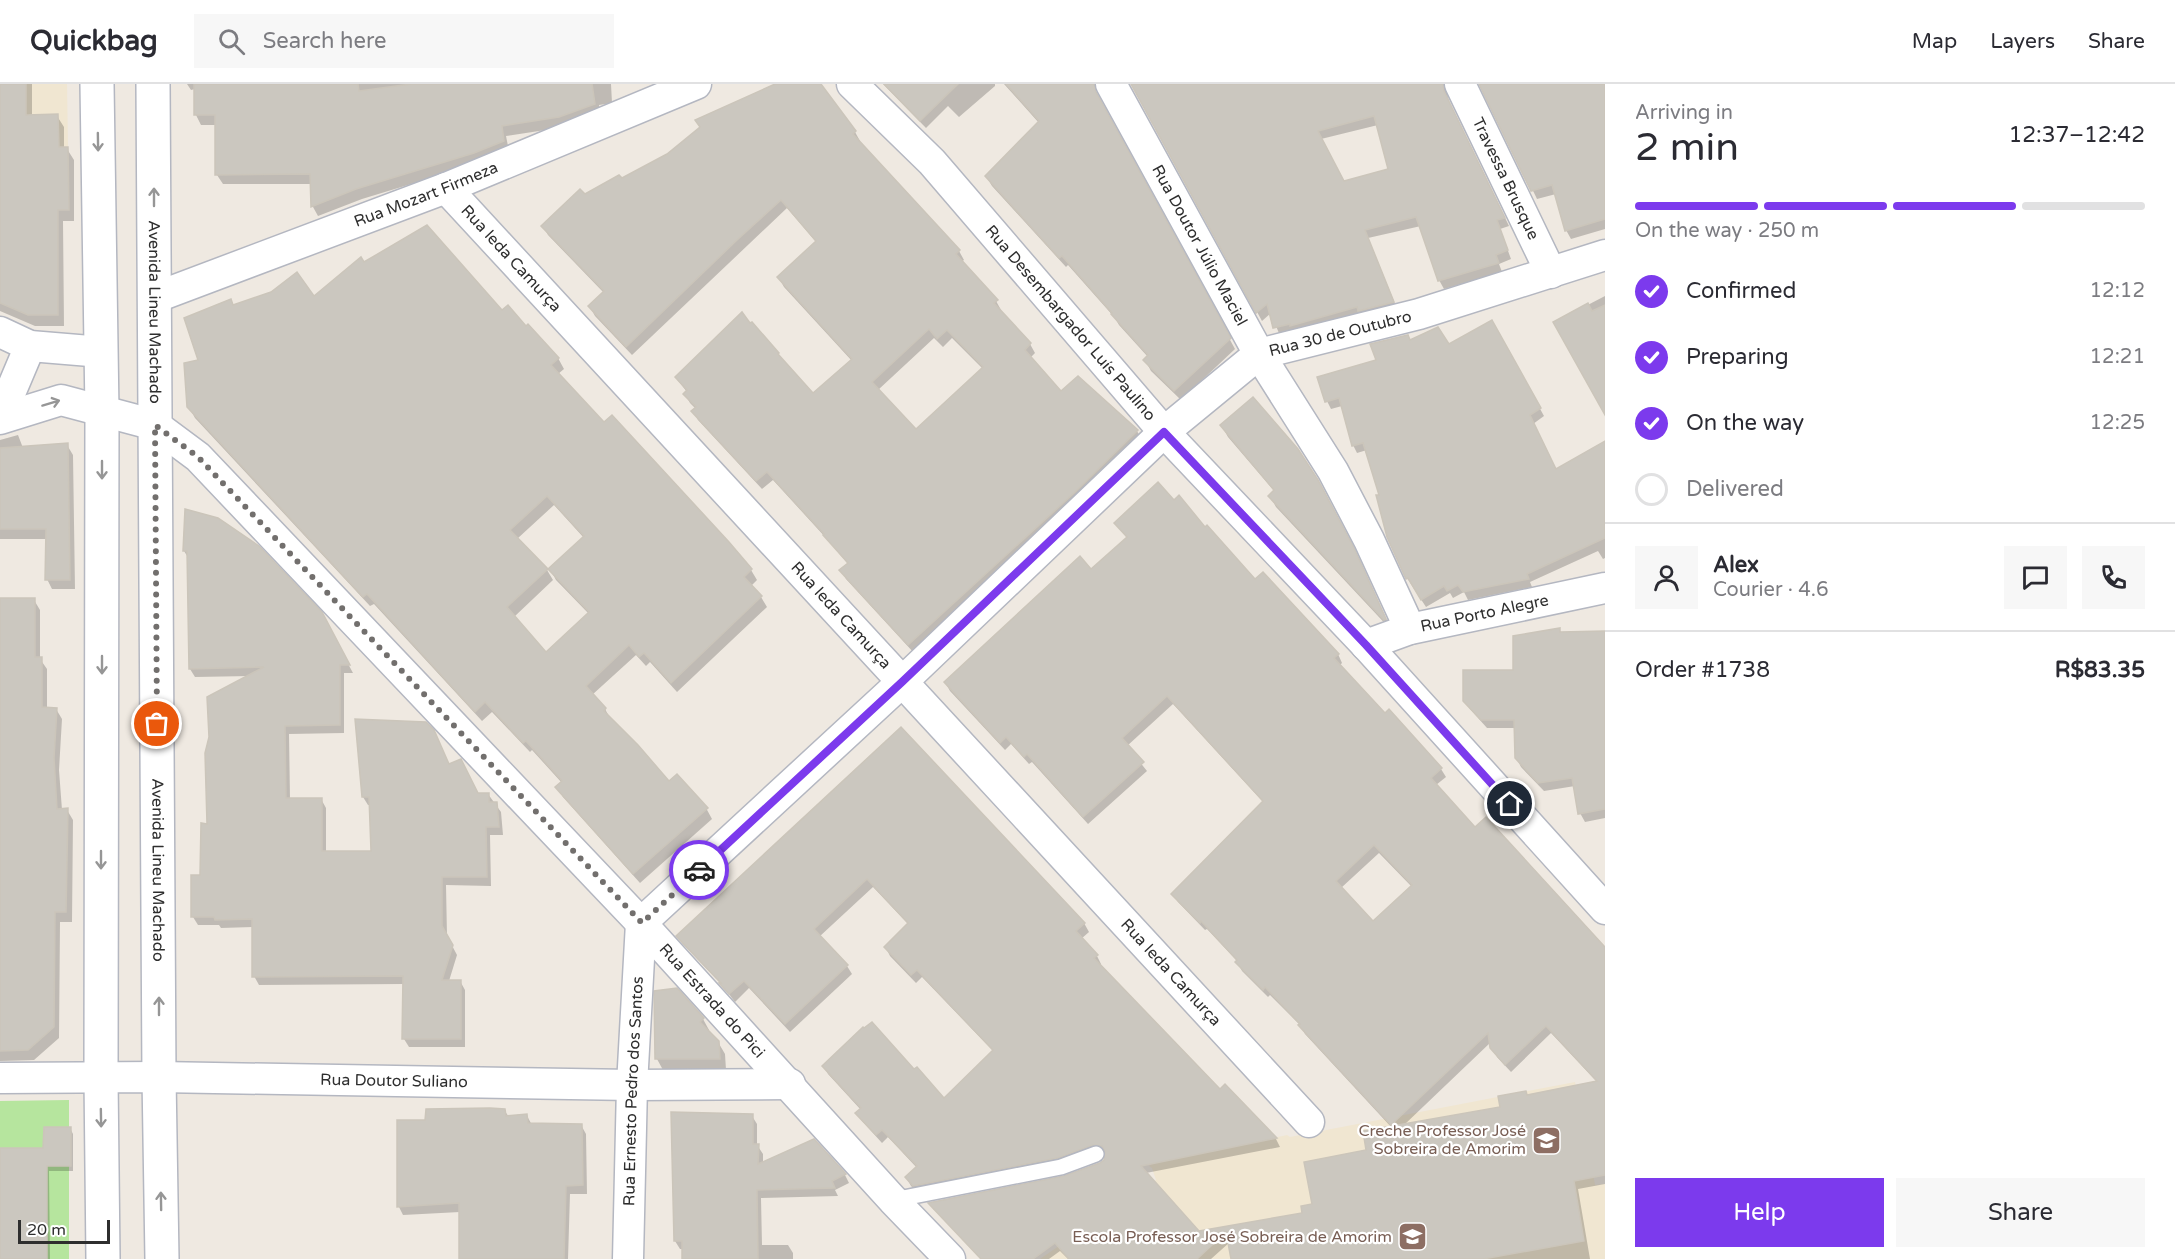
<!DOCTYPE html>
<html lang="en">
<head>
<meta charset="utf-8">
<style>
	body { margin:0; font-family:"Varela Round",sans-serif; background:#f7f7f7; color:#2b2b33; height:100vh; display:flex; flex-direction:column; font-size:22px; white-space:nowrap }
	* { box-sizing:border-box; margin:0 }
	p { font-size:20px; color:#7c7c81 }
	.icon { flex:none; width:33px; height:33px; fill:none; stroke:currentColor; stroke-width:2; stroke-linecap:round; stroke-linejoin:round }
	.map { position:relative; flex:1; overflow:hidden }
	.panel { display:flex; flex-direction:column; background:#fff; width:570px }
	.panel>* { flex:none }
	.scale { position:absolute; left:18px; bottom:15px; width:92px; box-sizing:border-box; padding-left:6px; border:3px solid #2e2e2e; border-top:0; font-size:16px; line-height:21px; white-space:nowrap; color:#2e2e2e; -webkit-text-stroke:4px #fff; paint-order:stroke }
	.pin { position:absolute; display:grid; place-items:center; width:51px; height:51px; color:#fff; margin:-26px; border:3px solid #fff; border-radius:50%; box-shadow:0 2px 6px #0007 }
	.courier { position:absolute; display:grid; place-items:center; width:60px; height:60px; margin:-30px; border:4px solid #7c3aed; border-radius:50%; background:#fff; color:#222; box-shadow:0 2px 8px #0007 }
	.summary em { font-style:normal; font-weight:600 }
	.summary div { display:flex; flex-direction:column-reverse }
	.summary { display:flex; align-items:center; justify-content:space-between; height:102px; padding:0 30px }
	h1 { font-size:39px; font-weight:600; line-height:45px }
	.bar { display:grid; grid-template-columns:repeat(4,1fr); gap:9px 6px; align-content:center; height:72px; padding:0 30px }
	.bar i { height:8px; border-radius:4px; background:#e1e1e2 }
	.bar .on { background:#7c3aed }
	.bar p { grid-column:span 4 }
	.line { display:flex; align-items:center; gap:15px; padding:0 30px; border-top:2px solid #e1e1e2 }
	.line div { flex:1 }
	.round { display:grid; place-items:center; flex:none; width:63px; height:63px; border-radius:0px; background:#f7f7f7 }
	ol { padding:0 30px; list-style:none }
	li { display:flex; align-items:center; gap:18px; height:66px }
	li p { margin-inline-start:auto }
	li .icon { padding:6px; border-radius:50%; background:#7c3aed; color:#fff; stroke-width:4 }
	li:last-child { color:#7c7c81 }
	li i { width:33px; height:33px; border:3px solid #e1e1e2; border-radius:50% }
	.cta { display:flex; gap:12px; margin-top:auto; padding:12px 30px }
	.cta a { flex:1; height:69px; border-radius:0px; background:#7c3aed; color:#fff; font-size:24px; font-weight:600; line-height:69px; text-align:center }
	.cta a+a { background:#f7f7f7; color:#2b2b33 }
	header { display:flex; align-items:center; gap:36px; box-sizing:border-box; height:84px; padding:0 30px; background:#fff; border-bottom:2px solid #e1e1e2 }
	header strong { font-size:28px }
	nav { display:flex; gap:33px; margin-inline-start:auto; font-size:21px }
	.search { width:420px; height:54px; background:#f7f7f7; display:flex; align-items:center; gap:15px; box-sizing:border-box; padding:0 21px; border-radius:0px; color:#7c7c81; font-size:22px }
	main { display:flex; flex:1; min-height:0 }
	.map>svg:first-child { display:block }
	.education { fill:#f0e6d1 }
	.park { fill:#b6e59e }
	.shadow { fill:#0003; fill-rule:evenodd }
	.building { fill:#cbc7bf; stroke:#cbc5ba; stroke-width:1.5; fill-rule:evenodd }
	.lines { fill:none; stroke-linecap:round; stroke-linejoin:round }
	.lane-casing { stroke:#b4b7c1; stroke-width:18 }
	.street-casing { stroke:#b4b7c1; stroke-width:33 }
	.secondary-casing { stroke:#b4b7c1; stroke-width:36 }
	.lane { stroke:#fff; stroke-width:15 }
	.street { stroke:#fff; stroke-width:30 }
	.secondary { stroke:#fff; stroke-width:33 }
	.oneway { stroke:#969696 }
	.done { stroke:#726f6d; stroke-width:6; stroke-dasharray:0 10.8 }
	.route { stroke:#7c3aed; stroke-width:8 }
	.labels { text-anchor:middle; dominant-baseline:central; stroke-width:4.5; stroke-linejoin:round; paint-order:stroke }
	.street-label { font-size:16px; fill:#2e2e2e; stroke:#fff }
	.education-label { font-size:16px; fill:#785e54; stroke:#fff; text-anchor:end }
</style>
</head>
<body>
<header>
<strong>Quickbag</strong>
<div class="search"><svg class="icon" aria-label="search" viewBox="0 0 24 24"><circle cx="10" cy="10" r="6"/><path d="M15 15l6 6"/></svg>Search here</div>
<nav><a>Map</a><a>Layers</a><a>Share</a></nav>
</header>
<main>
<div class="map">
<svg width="1605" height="1175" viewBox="0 0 1605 1175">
	<rect width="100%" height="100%" fill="#efe9e1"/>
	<g class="education">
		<polygon points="0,0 67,0 68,63 0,64"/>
		<polygon points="1575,998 1595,1101 1605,1100 1605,1175 1040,1175 1156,1096 1152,1084 1149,1082 1152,1080 1287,1051 1290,1053"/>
	</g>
	<polygon class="park" points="69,1016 69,1175 0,1175 0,1017"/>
	<g class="shadow">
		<polygon points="0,0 32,0 32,33 57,32 64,43 64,65 67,65 74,76 74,137 63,137 64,242 35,242 0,227"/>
		<polygon points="187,0 611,0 612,19 599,21 600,30 565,43 506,52 509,67 480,79 362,115 318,132 313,123 312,100 223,100 217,91 216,41 201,41 196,31 195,5 191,6"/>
		<path d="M779 0H819L855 48 860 57 859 58 959 167 964 176 961 178 996 217 1001 226 1000 228 1030 260 1035 269 1030 274 1061 309 1137 347 1142 356 914 569 846 495 841 486 848 480 826 454 773 396 762 405 698 336 693 327 696 325 690 319 685 310 687 308 676 294 750 241 778 270 783 279 813 311 852 277 784 203 779 194 816 158 787 124 632 271 595 232 590 223 604 209 548 151 543 142 585 112 622 96 668 72ZM934 254 943 263 952 254 983 285 916 347 878 306Z"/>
		<polygon points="883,0 995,0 995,2 959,33 948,22 926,44"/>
		<polygon points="1004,0 1091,0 1099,13 1101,20 1235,265 1181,316 1151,287 1145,276 1148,273 1119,241 1115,234 1068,181 1066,183 992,102 986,92 1039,39"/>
		<path d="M1142 0H1450L1447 9 1449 18 1509 142 1500 145 1511 175 1499 180 1502 188 1444 205 1439 196 1421 142 1368 154 1398 227 1280 252 1271 229 1262 237 1179 84ZM1378 41 1390 86 1344 98 1321 55Z"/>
		<polygon points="1481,0 1605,0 1605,145 1571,155 1566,146 1556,110 1537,115"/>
		<path d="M363 180 502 229 526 244 558 274 564 285 558 290 604 340 751 486 757 496 751 502 761 513 767 523 677 608 650 578 646 582 636 571 592 611 605 625 611 636 669 699 706 724 712 735 640 799 563 713 557 703 562 699 532 666 530 668 492 628 482 637 374 520 370 522 195 334 189 323 200 277 233 222 314 214ZM554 421 584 454 550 485 556 496 589 530 546 570 514 533 553 496 547 486 517 455Z"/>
		<polygon points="1605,212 1605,328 1555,238"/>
		<polygon points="1492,238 1544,332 1533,340 1556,386 1605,368 1605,474 1603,475 1598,467 1530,498 1532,503 1468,516 1464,508 1453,514 1450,509 1426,523 1407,494 1367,366 1357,369 1353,361 1342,322 1331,325 1327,317 1378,277 1410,257 1448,262"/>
		<polygon points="1222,342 1359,477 1392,547 1276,423 1270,412 1275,408 1228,353"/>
		<polygon points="18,351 23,364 67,361 73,371 75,505 52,505 47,495 47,455 0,455 0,356"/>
		<path d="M1174 418 1205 445 1255 497 1338 570 1342 579 1339 582 1385 631 1441 685 1446 693 1436 701 1475 745 1605 866V1100L1578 1105 1590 1175H1233L1230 1158 1211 1175H1068L1060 1167 1049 1175H983L937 1126H934L931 1120 1065 1094 1104 1078 1107 1071 1099 1069 919 1110 911 1102 906 1093 917 1084 888 1053 882 1059 862 1037 857 1029 861 1026 828 990 824 982 914 987 944 1016 994 968 922 893 916 899 890 872 886 864 909 841 873 803 819 853 847 882 852 890 790 948 749 904 735 918 722 901 683 860 678 852 900 646 1084 839 1089 848 1081 855 1097 872 1101 880 1100 882 1220 1007 1225 1002 1276 1055 1280 1063 1146 1089 1199 1148 1304 1130 1392 1044 1305 950 1300 941 1270 911 1268 913 1242 887 1237 877 1207 845 1205 846 1178 818 1173 810 1264 719 1173 620 1127 662 1147 687 1088 740 1032 678 1029 680 1011 660 1005 666 950 607 945 598 1091 487 1127 454 1116 439ZM1379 769 1412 803 1373 839 1341 804ZM1551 949 1597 998 1527 1012 1502 1025 1403 1042 1491 958 1497 973 1511 988Z"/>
		<polygon points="186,427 326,539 353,589 344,589 344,649 289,650 290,715 321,715 326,724 326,768 373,769 371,721 368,721 363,713 450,682 478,711 488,710 501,728 503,751 490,751 491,802 446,801 447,852 457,871 449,897 460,897 465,906 465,963 409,963 404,955 404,900 259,901 254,892 253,843 221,844 219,841 198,841 193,833 202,792 209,741 251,592 195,593 190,585 189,475 184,467"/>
		<polygon points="0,516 34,516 40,526 40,575 47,585 47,625 56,625 62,635 59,686 62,726 67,726 73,736 72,838 60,838 59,954 34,976 0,977"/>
		<polygon points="1559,546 1562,549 1605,549 1605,734 1585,738 1580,729 1575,702 1544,707 1521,683 1516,673 1516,644 1487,644 1470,625 1464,616 1515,588"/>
		<polygon points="703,935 709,946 708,948 718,958 725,970 726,986 663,986 657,975"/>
		<polygon points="504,1026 509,1033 527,1032 532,1041 581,1041 586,1050 587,1110 570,1110 568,1175 461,1175 460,1128 403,1131 399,1123 427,1037"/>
		<polygon points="752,1032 757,1040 757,1061 763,1070 763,1080 845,1091 849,1099 835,1106 838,1112 761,1114 762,1161 788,1161 793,1169 793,1175 683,1175 683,1165 680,1165 675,1157"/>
		<polygon points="70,1044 73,1050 73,1087 49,1087 50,1175 0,1175 0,1066 44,1066"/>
	</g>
	<g class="building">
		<polygon points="0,0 26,0 26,31 58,30 59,63 68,63 69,126 58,126 58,231 28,231 0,219"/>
		<polygon points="194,0 358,0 359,7 411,0 592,0 595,20 559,33 502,42 504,57 474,69 356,105 311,123 310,90 215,91 215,31 194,31"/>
		<path d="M775 0H821L856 47 853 50 960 166 956 170 998 216 994 219 1031 259 1025 266 1061 307 1078 292 1138 346 1074 409 908 561 839 486 848 479 823 451 824 450 767 388 756 397 691 327 696 323 683 310 687 306 675 293 742 228 750 239 752 238 779 269 778 270 813 309 852 275 777 193 816 157 781 116 737 156 626 263 588 222 604 207 541 142 580 105 585 110 619 91 622 94 667 70 700 43 695 36ZM929 245 937 255 947 246 983 283 916 345 872 298Z"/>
		<polygon points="884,0 958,0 920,37"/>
		<polygon points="1006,0 1094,0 1096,8 1231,254 1174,307 1143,276 1148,271 1111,230 1112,229 1062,172 1059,174 985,92 1039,37"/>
		<path d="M1131 0H1443L1444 7 1505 134 1497 136 1508 166 1496 171 1499 179 1438 197 1416 133 1365 146 1394 218 1358 227 1357 223 1290 242V240L1273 244 1267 220 1256 229ZM1374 32 1388 85 1344 97 1318 47Z"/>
		<polygon points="1479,0 1605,0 1605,135 1565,147 1552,101 1531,107"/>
		<path d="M427 141 502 226 508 221 526 242 528 240 559 274 551 281 604 338 612 331 729 458 752 485 744 493 762 512 671 599 644 569 639 573 629 561 586 602 606 624 604 627 638 661 669 697 677 690 708 724 633 790 555 703 562 697 526 657 523 659 485 618 475 628 367 510 363 513 187 323 184 279 198 276 184 234 231 215 233 221 271 208 297 188 314 212 361 173 364 178ZM547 412 584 452 548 485 589 528 546 568 507 523 548 485 510 446Z"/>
		<polygon points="1588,219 1592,227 1605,221 1605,331 1553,238"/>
		<polygon points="1492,236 1541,324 1530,331 1556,385 1605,357 1605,454 1527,490 1529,495 1463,508 1458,501 1447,507 1444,502 1421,516 1408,494 1406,495 1387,453 1376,411 1379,411 1363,359 1352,362 1339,314 1325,318 1317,293 1376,276 1370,260 1408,251 1410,256 1438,243 1449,260"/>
		<polygon points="1253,313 1298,365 1318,396 1354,464 1386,535 1384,536 1268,412 1274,406 1220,341"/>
		<polygon points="68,359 70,496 45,496 46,445 0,445 0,364"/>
		<path d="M1158 398 1174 416 1179 411 1205 443 1207 441 1255 495 1263 488 1339 570 1334 574 1385 629 1389 625 1442 684 1431 694 1475 743 1486 733 1605 863V1091L1574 1097 1584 1157 1483 1175H1231L1226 1148 1197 1175H1069L1055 1159 1033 1175H981L928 1119 1064 1092 1100 1079 1104 1076 1105 1067 1102 1062 1093 1061 1058 1074 913 1102 905 1093 917 1082 882 1046 876 1051 855 1029 861 1024 822 982 863 943 864 944 872 938 914 985 917 983 944 1014 993 966 917 886 911 891 884 863 908 839 867 795 814 845 848 881 785 940 744 897 729 910 719 899H721L676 852 901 643 1085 839 1076 847 1098 871 1094 874 1220 1005 1225 1000 1277 1054 1141 1082 1199 1147 1302 1129 1301 1122 1312 1120 1304 1078 1366 1066 1363 1047 1500 1023 1498 1012 1526 1007 1527 1011 1597 997 1546 942 1505 981 1490 964 1488 949 1391 1041 1298 941 1300 940 1265 903 1263 906 1235 878 1237 876 1201 837 1200 839 1171 810 1263 717 1167 612 1122 654 1144 678 1083 733 1027 670 1024 673 1006 653 1000 659 944 598 1080 472 1091 485 1127 453 1114 439ZM1374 761 1412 801 1373 837 1336 797Z"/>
		<polygon points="185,425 218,434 259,462 322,528 350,581 340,581 340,641 285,642 286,714 322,714 322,767 371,767 369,713 362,713 355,635 426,638 434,646 449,680 461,675 478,709 489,709 489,718 497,718 499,743 486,743 487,793 442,793 442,842 453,861 442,896 461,896 461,955 402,955 403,892 252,893 252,835 215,836 214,833 191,833 191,791 200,791 201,739 207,740 205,669 209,653 207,613 264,583 189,585 187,467 183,467"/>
		<polygon points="0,514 35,514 35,573 42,573 42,623 57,624 54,674 57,725 68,724 66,828 55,828 54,943 28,966 0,967"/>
		<polygon points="1560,544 1560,548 1605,547 1605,725 1578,730 1572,694 1538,699 1515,674 1514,636 1481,636 1463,617 1463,586 1513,586 1513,552"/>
		<polygon points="677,904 704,934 700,938 719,957 720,975 655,975 654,907"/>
		<polygon points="490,1024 505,1025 506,1032 527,1030 528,1039 582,1040 583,1101 566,1102 564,1175 459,1175 459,1119 397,1123 397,1036 425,1036 426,1025"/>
		<polygon points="671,1028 753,1030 753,1060 759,1060 758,1080 814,1055 846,1090 832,1097 835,1104 757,1106 758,1175 682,1175 682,1157 674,1157"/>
		<polygon points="44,1043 71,1043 71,1082 47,1082 47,1175 0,1175 0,1064 43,1064"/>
	</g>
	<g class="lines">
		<defs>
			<polyline id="lane" points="893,1116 1061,1083 1096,1070"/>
			<g id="street">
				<path id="s1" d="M852 0 932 78 1164 348 1366 561 1605 825"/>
				<path id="s2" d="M1111 0 1259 270 1333 387 1369 456 1410 545"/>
				<path id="s3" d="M1460 0 1551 189"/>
				<path id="s4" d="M446 104 1309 1038"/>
				<path id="s5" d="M154 214 446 104 696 0"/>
				<polyline points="0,248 30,262 102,268"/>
				<polyline points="0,333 30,262"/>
				<path id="s6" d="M0 335 61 316 155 341 198 373 641 839 893 1116 950 1175"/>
				<path id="s7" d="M1366 561 1410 545 1605 504"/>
				<path id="s8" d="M641 839 902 598 1164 348 1259 270 1419 230 1605 171"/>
				<path id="s9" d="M0 994 159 993 632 1001 790 1000"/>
				<path id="s10" d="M628 1175 632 1001 641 839"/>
			</g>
			<g id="secondary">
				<polyline points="97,0 102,328 101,994 103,1175"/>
				<path id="s11" d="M153 0 159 993 162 1175"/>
			</g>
		</defs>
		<use href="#lane" class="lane-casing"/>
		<use href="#street" class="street-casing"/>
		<use href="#secondary" class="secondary-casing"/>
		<use href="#lane" class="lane"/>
		<use href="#street" class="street"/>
		<use href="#secondary" class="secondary"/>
	</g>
	<defs><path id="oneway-shaft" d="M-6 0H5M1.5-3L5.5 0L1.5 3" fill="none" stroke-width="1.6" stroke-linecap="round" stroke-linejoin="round" transform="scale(1.5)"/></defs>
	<g class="oneway">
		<use href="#oneway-shaft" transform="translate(98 58) rotate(89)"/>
		<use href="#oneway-shaft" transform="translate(154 113) rotate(-90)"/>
		<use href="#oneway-shaft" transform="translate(51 319) rotate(-17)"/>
		<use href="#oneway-shaft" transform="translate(102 386) rotate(90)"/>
		<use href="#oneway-shaft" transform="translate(102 581) rotate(90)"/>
		<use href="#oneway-shaft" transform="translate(101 776) rotate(90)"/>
		<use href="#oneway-shaft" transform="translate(159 922) rotate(-90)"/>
		<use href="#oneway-shaft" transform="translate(101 1034) rotate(89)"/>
		<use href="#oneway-shaft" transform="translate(161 1117) rotate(-91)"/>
	</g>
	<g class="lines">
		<polyline class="done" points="157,640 155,341 198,373 642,839 699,786"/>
		<polyline class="route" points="699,786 902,598 1164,348 1366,561 1510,720"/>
	</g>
	<defs>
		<symbol id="school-square" viewBox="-11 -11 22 22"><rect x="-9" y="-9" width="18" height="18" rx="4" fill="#8d6e63" stroke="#fff"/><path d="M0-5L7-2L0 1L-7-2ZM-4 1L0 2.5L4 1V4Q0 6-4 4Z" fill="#fff"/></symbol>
	</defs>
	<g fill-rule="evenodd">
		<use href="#school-square" x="1530" y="1040" width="33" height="33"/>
		<use href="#school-square" x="1396" y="1136" width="33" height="33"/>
	</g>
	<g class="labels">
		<g class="street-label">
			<text stroke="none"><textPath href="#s3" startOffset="105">Travessa Brusque</textPath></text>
			<text stroke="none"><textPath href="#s5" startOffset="291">Rua Mozart Firmeza</textPath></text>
			<text stroke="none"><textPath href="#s2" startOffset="184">Rua Doutor Júlio Maciel</textPath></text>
			<text stroke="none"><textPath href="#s4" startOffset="96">Rua Ieda Camurça</textPath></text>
			<text stroke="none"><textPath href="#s11" startOffset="228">Avenida Lineu Machado</textPath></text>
			<text stroke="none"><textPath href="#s1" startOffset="324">Rua Desembargador Luís Paulino</textPath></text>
			<text stroke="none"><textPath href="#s8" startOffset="924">Rua 30 de Outubro</textPath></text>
			<text stroke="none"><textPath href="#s7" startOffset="123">Rua Porto Alegre</textPath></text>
			<text stroke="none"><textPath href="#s4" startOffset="582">Rua Ieda Camurça</textPath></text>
			<text stroke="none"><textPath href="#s11" startOffset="786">Avenida Lineu Machado</textPath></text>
			<text stroke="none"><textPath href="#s4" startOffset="1068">Rua Ieda Camurça</textPath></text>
			<text stroke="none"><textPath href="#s6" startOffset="963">Rua Estrada do Pici</textPath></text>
			<text stroke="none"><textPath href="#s9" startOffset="394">Rua Doutor Suliano</textPath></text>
			<text stroke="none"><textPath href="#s10" startOffset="168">Rua Ernesto Pedro dos Santos</textPath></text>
		</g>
		<g class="education-label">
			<text x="1526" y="1047">Creche Professor José<tspan x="1526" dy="18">Sobreira de Amorim</tspan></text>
			<text x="1392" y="1153">Escola Professor José Sobreira de Amorim</text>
		</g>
	</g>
</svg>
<div class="scale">20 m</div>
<div class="pin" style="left:157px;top:640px;background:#ea580c"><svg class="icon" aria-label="bag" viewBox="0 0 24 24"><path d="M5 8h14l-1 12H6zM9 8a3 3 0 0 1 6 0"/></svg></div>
<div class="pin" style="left:1510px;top:720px;background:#1f2937"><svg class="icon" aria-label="home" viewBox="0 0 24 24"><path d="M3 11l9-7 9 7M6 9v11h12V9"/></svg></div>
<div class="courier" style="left:699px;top:786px"><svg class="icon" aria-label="car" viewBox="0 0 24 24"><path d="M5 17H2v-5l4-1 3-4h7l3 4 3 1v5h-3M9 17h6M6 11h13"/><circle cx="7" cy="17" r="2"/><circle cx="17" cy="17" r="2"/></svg></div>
</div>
<section class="panel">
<div class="summary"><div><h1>2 min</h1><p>Arriving in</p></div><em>12:37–12:42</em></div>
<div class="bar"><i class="on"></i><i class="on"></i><i class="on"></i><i></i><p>On the way · 250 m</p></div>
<ol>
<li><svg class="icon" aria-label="check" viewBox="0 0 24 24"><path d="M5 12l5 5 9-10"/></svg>Confirmed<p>12:12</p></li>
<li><svg class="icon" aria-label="check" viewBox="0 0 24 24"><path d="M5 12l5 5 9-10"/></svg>Preparing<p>12:21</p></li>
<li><svg class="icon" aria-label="check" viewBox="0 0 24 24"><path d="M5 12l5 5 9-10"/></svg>On the way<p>12:25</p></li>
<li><i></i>Delivered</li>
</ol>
<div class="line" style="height:108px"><a class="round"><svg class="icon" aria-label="person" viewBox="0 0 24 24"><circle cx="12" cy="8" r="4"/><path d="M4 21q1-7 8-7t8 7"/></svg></a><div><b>Alex</b><p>Courier · 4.6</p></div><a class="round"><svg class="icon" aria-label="chat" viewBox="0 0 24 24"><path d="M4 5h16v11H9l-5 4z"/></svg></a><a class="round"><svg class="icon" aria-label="phone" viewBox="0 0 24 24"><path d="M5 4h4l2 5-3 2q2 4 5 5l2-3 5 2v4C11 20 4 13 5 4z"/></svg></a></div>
<div class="line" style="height:78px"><div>Order #1738</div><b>R$83.35</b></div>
<div class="cta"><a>Help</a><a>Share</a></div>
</section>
</main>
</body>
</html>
